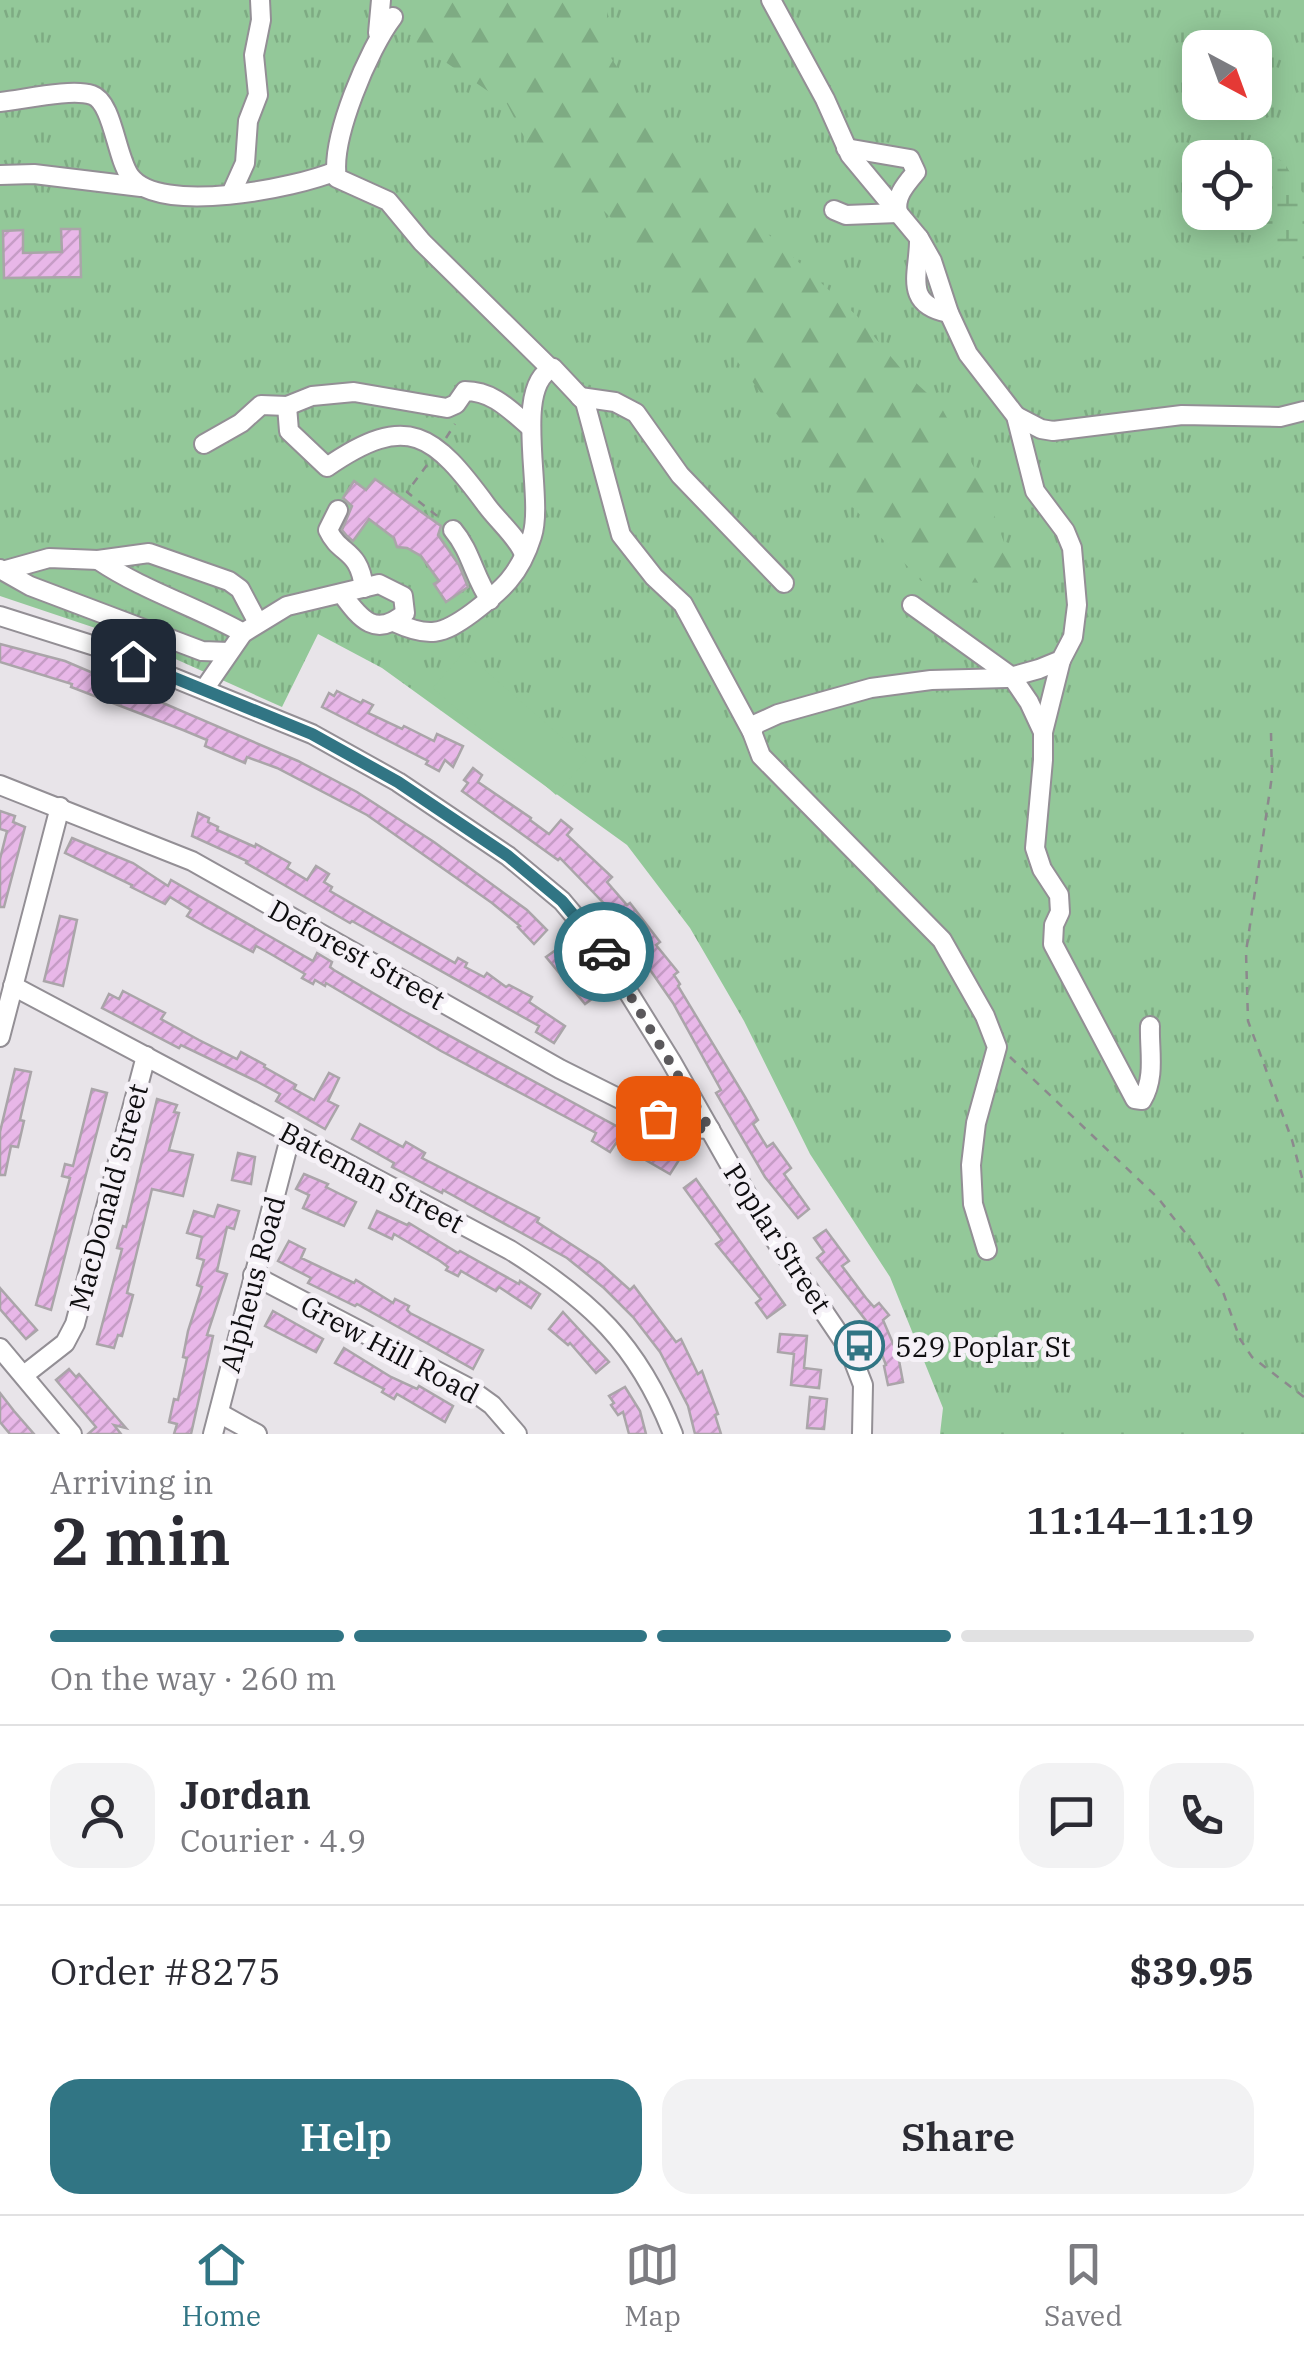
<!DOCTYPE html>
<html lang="en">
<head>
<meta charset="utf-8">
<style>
	body { margin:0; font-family:"IBM Plex Serif",serif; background:#f2f2f3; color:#2b2b33; height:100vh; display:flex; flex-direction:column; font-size:38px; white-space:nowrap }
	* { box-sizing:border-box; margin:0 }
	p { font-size:32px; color:#7c7c81 }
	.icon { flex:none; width:55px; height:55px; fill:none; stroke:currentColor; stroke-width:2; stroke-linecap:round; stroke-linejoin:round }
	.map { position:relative; height:1434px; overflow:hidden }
	.sheet { display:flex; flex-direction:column; background:#fff; flex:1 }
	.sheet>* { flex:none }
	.needle { width:65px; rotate:139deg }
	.buttons { position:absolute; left:1182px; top:30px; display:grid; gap:20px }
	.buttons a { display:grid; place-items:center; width:90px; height:90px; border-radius:20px; background:#fff; box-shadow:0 5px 25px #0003; font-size:50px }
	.pin { position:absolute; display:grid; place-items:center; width:85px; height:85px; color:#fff; margin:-42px; border-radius:20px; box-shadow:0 5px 15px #0006 }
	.courier { position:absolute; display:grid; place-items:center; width:100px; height:100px; margin:-50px; border:8px solid #317584; border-radius:50%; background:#fff; color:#222; box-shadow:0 2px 12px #0007 }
	.headline em { font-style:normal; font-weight:600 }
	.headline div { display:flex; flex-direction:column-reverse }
	.headline { display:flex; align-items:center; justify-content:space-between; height:170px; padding:0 50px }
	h1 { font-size:65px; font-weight:600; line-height:75px }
	.bar { display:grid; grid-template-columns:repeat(4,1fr); gap:15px 10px; align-content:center; height:120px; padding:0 50px }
	.bar i { height:12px; border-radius:8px; background:#e1e1e2 }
	.bar .current { background:#317584 }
	.bar p { grid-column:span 4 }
	.line { display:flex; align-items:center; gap:25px; padding:0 50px; border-top:2px solid #e1e1e2 }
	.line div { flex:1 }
	.round { display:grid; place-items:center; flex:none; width:105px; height:105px; border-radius:30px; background:#f2f2f3 }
	.action { display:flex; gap:20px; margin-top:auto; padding:20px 50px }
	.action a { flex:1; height:115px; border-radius:30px; background:#317584; color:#fff; font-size:40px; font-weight:600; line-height:115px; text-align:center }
	.action a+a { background:#f2f2f3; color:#2b2b33 }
	.tabs { display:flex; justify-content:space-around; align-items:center; height:140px; border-top:2px solid #e1e1e2; background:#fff; font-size:28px; color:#7c7c81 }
	.tabs a { display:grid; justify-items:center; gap:5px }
	.tabs .current { color:#317584 }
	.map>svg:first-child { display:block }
	.grass { fill:url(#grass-tufts); fill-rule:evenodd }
	.forest { fill:url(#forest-firs) }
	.wetland { fill:url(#wetland-marsh) }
	.park { fill:#93c899 }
	.building { fill:url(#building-hatch); stroke:#aaa5a9; stroke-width:2.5 }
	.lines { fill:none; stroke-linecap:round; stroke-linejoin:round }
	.minor-casing { stroke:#938f95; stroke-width:22 }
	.path { stroke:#8c898d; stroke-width:2.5; stroke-dasharray:8 8; stroke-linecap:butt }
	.minor { stroke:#fff; stroke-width:18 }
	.done { stroke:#5b595c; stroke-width:10; stroke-dasharray:0 18 }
	.route { stroke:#317584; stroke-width:12 }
	.labels { text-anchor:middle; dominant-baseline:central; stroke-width:10; stroke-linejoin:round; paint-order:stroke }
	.street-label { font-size:28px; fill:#0f0e10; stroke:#f5f1f7 }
	.poi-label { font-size:28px; fill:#0f0e10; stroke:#f5f1f7; text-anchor:start }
</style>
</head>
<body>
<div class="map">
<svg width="1304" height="1434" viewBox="0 0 1304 1434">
	<defs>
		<pattern id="grass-tufts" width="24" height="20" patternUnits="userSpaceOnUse" patternTransform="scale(2.5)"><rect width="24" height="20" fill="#93c899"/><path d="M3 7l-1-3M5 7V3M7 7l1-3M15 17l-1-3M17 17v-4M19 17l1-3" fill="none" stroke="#7eab83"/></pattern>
		<pattern id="forest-firs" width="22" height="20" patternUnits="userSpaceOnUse" patternTransform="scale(2.5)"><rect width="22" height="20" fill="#93c899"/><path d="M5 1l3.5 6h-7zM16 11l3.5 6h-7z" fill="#7eab83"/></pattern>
		<pattern id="wetland-marsh" width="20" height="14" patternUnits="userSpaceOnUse" patternTransform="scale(2.5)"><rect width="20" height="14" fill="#93c899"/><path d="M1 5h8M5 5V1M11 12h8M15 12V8" fill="none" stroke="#7eab83"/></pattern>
		<pattern id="building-hatch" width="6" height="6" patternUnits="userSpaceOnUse" patternTransform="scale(2.5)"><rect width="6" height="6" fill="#e8b7e8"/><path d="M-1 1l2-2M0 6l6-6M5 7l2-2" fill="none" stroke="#c69cc6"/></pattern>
	</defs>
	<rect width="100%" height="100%" fill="#e8e4e9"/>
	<path class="grass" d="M0 0H1304V1434H940L943 1408 890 1277 810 1154 744 1021 690 928 627 845 382 668 318 634 282 707 140 643 0 596ZM1200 48H1255V102H1200ZM1200 158H1255V212H1200Z"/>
	<polygon class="forest" points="421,0 608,0 605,49 666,140 857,316 902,370 940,405 983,484 1015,573 990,583 921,581 816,467 688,295 599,206 550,186 507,104 410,38"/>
	<polygon class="wetland" points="1253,153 1283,161 1304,195 1304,264 1270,243 1246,213 1255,212 1255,158 1239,157"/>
	<polygon class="park" points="464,652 587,759 556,795 433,688"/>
	<g class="building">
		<polygon points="61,229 80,229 81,277 4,278 3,231 23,230 23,253 62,252"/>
		<polygon points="375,479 441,526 438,535 459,565 468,587 446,602 434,584 439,581 421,556 407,548 397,547 394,538 369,519 353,541 347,536 342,530 352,506 343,498 354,481 366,490"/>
		<polygon points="0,644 65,661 298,761 357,792 434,842 527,910 547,930 534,944 518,927 520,926 492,903 367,815 277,768 247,757 245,763 205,746 207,740 183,730 71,687 72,684 0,662"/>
		<polygon points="337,691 361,703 363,700 373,705 368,713 402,729 404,726 434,741 437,734 463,746 453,767 445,760 439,771 426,764 428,761 322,707 329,693 334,696"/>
		<polygon points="473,768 482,775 478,782 531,818 530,820 549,834 561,820 572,829 567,835 612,877 607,882 627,905 630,903 660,942 656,945 678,972 674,975 680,984 678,986 745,1097 758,1120 753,1124 767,1147 773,1143 791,1168 784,1174 809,1209 798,1218 765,1177 716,1093 721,1090 673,1003 628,938 626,940 613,923 619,919 560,858 558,860 462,791 468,783 464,780"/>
		<polygon points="0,811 15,816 13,822 25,827 4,907 0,907 0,859 7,831 0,829"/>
		<polygon points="198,813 209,818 208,822 218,827 217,830 255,847 256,844 290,863 287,868 307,880 316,866 329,874 324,882 332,887 330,891 455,963 458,958 467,963 465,967 484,977 487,973 506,987 509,985 532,997 529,1002 565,1026 554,1043 536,1032 539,1026 352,921 350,923 246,863 247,861 192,836"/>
		<polygon points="72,838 133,863 168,886 171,880 313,961 317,953 332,962 330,967 334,970 402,1010 679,1160 670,1174 616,1143 610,1152 592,1141 596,1133 441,1051 326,983 325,986 315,980 313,984 302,978 305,974 269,953 256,946 253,952 206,927 187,916 191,910 170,897 165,904 131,887 132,885 65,853"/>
		<polygon points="60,916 77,920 63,986 44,981"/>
		<polygon points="560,947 583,977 586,975 600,993 585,1004 546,957"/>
		<polygon points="123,991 165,1013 161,1019 199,1040 237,1059 241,1052 265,1065 264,1067 296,1085 294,1089 314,1100 329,1073 339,1078 328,1101 338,1106 325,1129 276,1101 280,1094 256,1081 181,1045 179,1048 102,1008 109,994 119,999"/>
		<polygon points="15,1069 31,1072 20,1120 24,1121 18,1147 11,1146 5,1175 0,1175 0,1132"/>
		<polygon points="92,1089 107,1093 51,1310 36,1305 70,1178 62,1176 65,1164 73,1166"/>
		<polygon points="157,1099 177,1105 174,1112 179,1113 169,1150 193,1155 183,1196 152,1189 127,1293 133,1295 122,1336 118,1335 114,1348 97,1344 122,1249 117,1248 123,1226 126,1227"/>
		<polygon points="360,1124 403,1147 406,1142 425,1153 422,1158 539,1218 537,1222 600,1263 630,1290 634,1286 676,1342 681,1339 698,1374 702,1371 718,1414 715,1415 721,1434 695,1434 688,1406 660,1352 633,1317 604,1288 567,1258 443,1190 442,1193 392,1167 394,1163 352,1139"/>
		<polygon points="238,1153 255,1157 251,1184 232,1180"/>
		<polygon points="304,1174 328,1184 326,1187 356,1202 344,1226 303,1208 309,1195 296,1189"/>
		<polygon points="696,1179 785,1305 767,1318 756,1303 761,1299 716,1244 722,1240 684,1188"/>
		<polygon points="218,1205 239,1211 234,1229 227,1227 217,1271 227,1274 207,1335 213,1336 191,1434 174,1434 177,1424 169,1422 174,1399 178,1400 187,1358 183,1357 188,1331 202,1287 197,1285 204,1260 197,1258 202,1237 187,1233 194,1211 214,1217"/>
		<polygon points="377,1211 407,1225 409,1223 458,1253 460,1251 519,1284 520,1281 540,1294 531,1308 499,1287 496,1291 461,1271 458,1276 446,1270 448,1267 440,1261 394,1234 392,1239 369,1228"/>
		<polygon points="826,1230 849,1261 842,1266 866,1298 874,1307 879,1303 889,1315 883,1320 898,1355 903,1382 888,1385 884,1366 886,1365 871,1327 817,1258 824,1252 814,1238"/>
		<polygon points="289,1241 305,1249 301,1258 354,1283 356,1280 393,1303 395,1299 409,1306 407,1310 410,1313 483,1350 473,1369 357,1304 355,1306 308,1283 311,1278 278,1261"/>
		<polygon points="0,1288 37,1330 26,1339 0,1309"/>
		<polygon points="273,1311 323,1339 316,1352 265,1326"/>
		<polygon points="563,1312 609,1362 596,1373 570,1343 568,1345 549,1329"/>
		<polygon points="780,1334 807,1336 804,1368 821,1370 819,1388 791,1385 794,1354 778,1352"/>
		<polygon points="344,1348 391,1377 417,1389 419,1386 453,1406 445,1422 397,1394 394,1399 382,1392 384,1389 335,1363"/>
		<polygon points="69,1369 76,1377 79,1374 126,1428 114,1425 121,1434 88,1434 96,1427 56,1380"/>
		<polygon points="625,1387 640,1411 646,1434 629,1434 623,1412 618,1415 611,1405 614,1403 609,1396"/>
		<polygon points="0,1393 14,1411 34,1434 10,1434 0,1422"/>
		<polygon points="810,1397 827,1399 824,1429 807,1428"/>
	</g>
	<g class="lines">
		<defs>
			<g id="minor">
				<path d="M393 17C369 48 330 139 337 178L388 201 422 242 551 369"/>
				<polyline points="378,33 381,0"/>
				<path d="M0 102C22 100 71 88 92 95 113 102 116 157 130 176 159 216 296 188 336 171"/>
				<polyline points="0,175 34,174 141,187"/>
				<polyline points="231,194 245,163 248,121 258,95 254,55 261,20 260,0"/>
				<path d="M834 210 846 215 898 213C894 197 906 184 916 172L910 159 846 148"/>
				<path d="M919 238C920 271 901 304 949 313"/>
				<polyline points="580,397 615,402 636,413 680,475 784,583"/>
				<path d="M287 406 289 431 327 467C408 411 434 434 487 506 498 521 520 540 524 555"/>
				<polyline points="1016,416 1041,429 1053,431 1182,415 1280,417 1304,411"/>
				<path d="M204 444 241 423 261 405 287 406 312 396 354 392 447 408 456 404 465 391C493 391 510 410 530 427"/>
				<path d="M338 510 328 530C340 556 359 548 364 588"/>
				<path d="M453 530C471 551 474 577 490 600"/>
				<path d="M98 560C144 591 195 606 243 633"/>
				<polyline points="0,569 30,586 202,651 229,652"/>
				<polyline points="6,570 49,558 98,560 149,553 229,581 240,589 257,621"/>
				<polyline points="912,605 1012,677 1029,702 1043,732"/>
				<polyline points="0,616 98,647 312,734 398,782 508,856 562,901 599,945 671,1061 759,1216 849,1349 863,1385 862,1434"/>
				<path d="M394 622C429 638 442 635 472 613 502 590 520 575 532 536 545 497 511 386 553 368L585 402 621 535 654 577 683 604 752 732 761 756 942 940 985 1016 997 1047 976 1123 971 1165 973 1204 987 1250"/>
				<path d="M1061 660 1043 732V760L1035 848 1042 869 1059 895 1060 912 1054 925 1053 944 1135 1099 1142 1100C1156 1077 1149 1050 1150 1026"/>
				<path d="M205 688 243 633 287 606 379 584 403 596 405 613C376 638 361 620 342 594"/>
				<polyline points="752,732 756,724 778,714 871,688 931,680 1007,678 1039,669 1061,660 1073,637 1077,605 1072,548 1065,531 1035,491 1016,416 968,354 949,313 932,261 919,238 850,155 825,99 771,0"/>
				<polyline points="0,785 192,861 560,1069 658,1118 686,1128 710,1129"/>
				<path d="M13 986 510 1250C590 1300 638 1344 673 1434"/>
				<polyline points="0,1037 60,807"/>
				<polyline points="253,1275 467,1387 492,1405 517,1434"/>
				<polyline points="0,1348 72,1434"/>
				<polyline points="24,1375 65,1343 75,1324 146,1056"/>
				<polyline points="219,1413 257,1434"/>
				<polyline points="213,1434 291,1134"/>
			</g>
		</defs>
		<use href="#minor" class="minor-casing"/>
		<g class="path">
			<polyline points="446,438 455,424"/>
			<polyline points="427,465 407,492 441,519"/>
			<polyline points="1271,733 1272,776 1246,952 1248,1021 1292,1140 1304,1185"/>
			<polyline points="1010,1057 1158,1198 1194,1244 1223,1292 1240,1339 1252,1357 1304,1397"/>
		</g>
		<use href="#minor" class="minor"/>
	</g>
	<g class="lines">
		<polyline class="done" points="604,952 710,1129 686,1128 658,1118"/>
		<polyline class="route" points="133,661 312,734 398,782 508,856 562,901 604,952"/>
	</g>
	<defs>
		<symbol id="bus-ring" viewBox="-11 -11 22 22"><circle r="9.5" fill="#f5f1f7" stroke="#317584" stroke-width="1.5"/><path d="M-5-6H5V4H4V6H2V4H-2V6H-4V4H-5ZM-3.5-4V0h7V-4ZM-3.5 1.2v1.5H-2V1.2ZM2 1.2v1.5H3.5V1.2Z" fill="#317584"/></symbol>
	</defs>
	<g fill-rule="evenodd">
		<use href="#bus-ring" x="832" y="1318" width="55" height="55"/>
	</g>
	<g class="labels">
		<g class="street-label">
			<text transform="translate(357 954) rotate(29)">Deforest Street</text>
			<text transform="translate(372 1177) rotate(28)">Bateman Street</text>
			<text transform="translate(108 1197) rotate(-75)">MacDonald Street</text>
			<text transform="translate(778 1238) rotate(57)">Poplar Street</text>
			<text transform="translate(252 1284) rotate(-75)">Alpheus Road</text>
			<text transform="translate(390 1349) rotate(28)">Grew Hill Road</text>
		</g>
		<g class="poi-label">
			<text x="895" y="1346">529 Poplar St</text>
		</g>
	</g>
</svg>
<div class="buttons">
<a><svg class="needle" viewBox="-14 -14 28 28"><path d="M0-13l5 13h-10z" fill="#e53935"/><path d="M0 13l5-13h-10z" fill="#7c7c81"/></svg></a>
<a><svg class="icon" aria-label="locate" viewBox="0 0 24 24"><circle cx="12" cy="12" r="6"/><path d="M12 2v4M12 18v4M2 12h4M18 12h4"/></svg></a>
</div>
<div class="pin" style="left:658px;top:1118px;background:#ea580c"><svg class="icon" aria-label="bag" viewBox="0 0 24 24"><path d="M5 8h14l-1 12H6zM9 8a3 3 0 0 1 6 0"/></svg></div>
<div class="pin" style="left:133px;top:661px;background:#1f2937"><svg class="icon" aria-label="home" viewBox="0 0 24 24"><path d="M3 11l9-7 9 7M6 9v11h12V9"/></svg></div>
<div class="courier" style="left:604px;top:952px"><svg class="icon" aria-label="car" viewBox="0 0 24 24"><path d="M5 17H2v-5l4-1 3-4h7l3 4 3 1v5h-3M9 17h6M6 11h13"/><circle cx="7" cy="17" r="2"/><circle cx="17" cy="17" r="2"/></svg></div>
</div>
<section class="sheet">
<div class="headline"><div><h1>2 min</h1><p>Arriving in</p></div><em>11:14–11:19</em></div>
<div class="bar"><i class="current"></i><i class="current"></i><i class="current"></i><i></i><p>On the way · 260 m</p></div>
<div class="line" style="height:180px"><a class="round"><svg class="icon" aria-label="person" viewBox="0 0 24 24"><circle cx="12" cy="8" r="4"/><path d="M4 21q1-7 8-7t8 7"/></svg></a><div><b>Jordan</b><p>Courier · 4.9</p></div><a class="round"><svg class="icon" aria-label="chat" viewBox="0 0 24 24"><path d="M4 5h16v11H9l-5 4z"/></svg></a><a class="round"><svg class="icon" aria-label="phone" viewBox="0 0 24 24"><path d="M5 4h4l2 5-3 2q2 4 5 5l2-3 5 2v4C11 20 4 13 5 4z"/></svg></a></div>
<div class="line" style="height:130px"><div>Order #8275</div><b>$39.95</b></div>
<div class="action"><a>Help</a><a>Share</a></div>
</section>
<nav class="tabs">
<a class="current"><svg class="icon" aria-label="home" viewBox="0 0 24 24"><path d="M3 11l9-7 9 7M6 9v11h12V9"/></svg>Home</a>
<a><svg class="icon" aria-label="map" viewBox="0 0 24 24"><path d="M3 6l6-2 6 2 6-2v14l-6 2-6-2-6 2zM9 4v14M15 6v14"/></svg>Map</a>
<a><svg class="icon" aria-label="saved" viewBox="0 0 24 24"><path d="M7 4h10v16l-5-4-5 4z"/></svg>Saved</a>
</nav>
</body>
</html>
